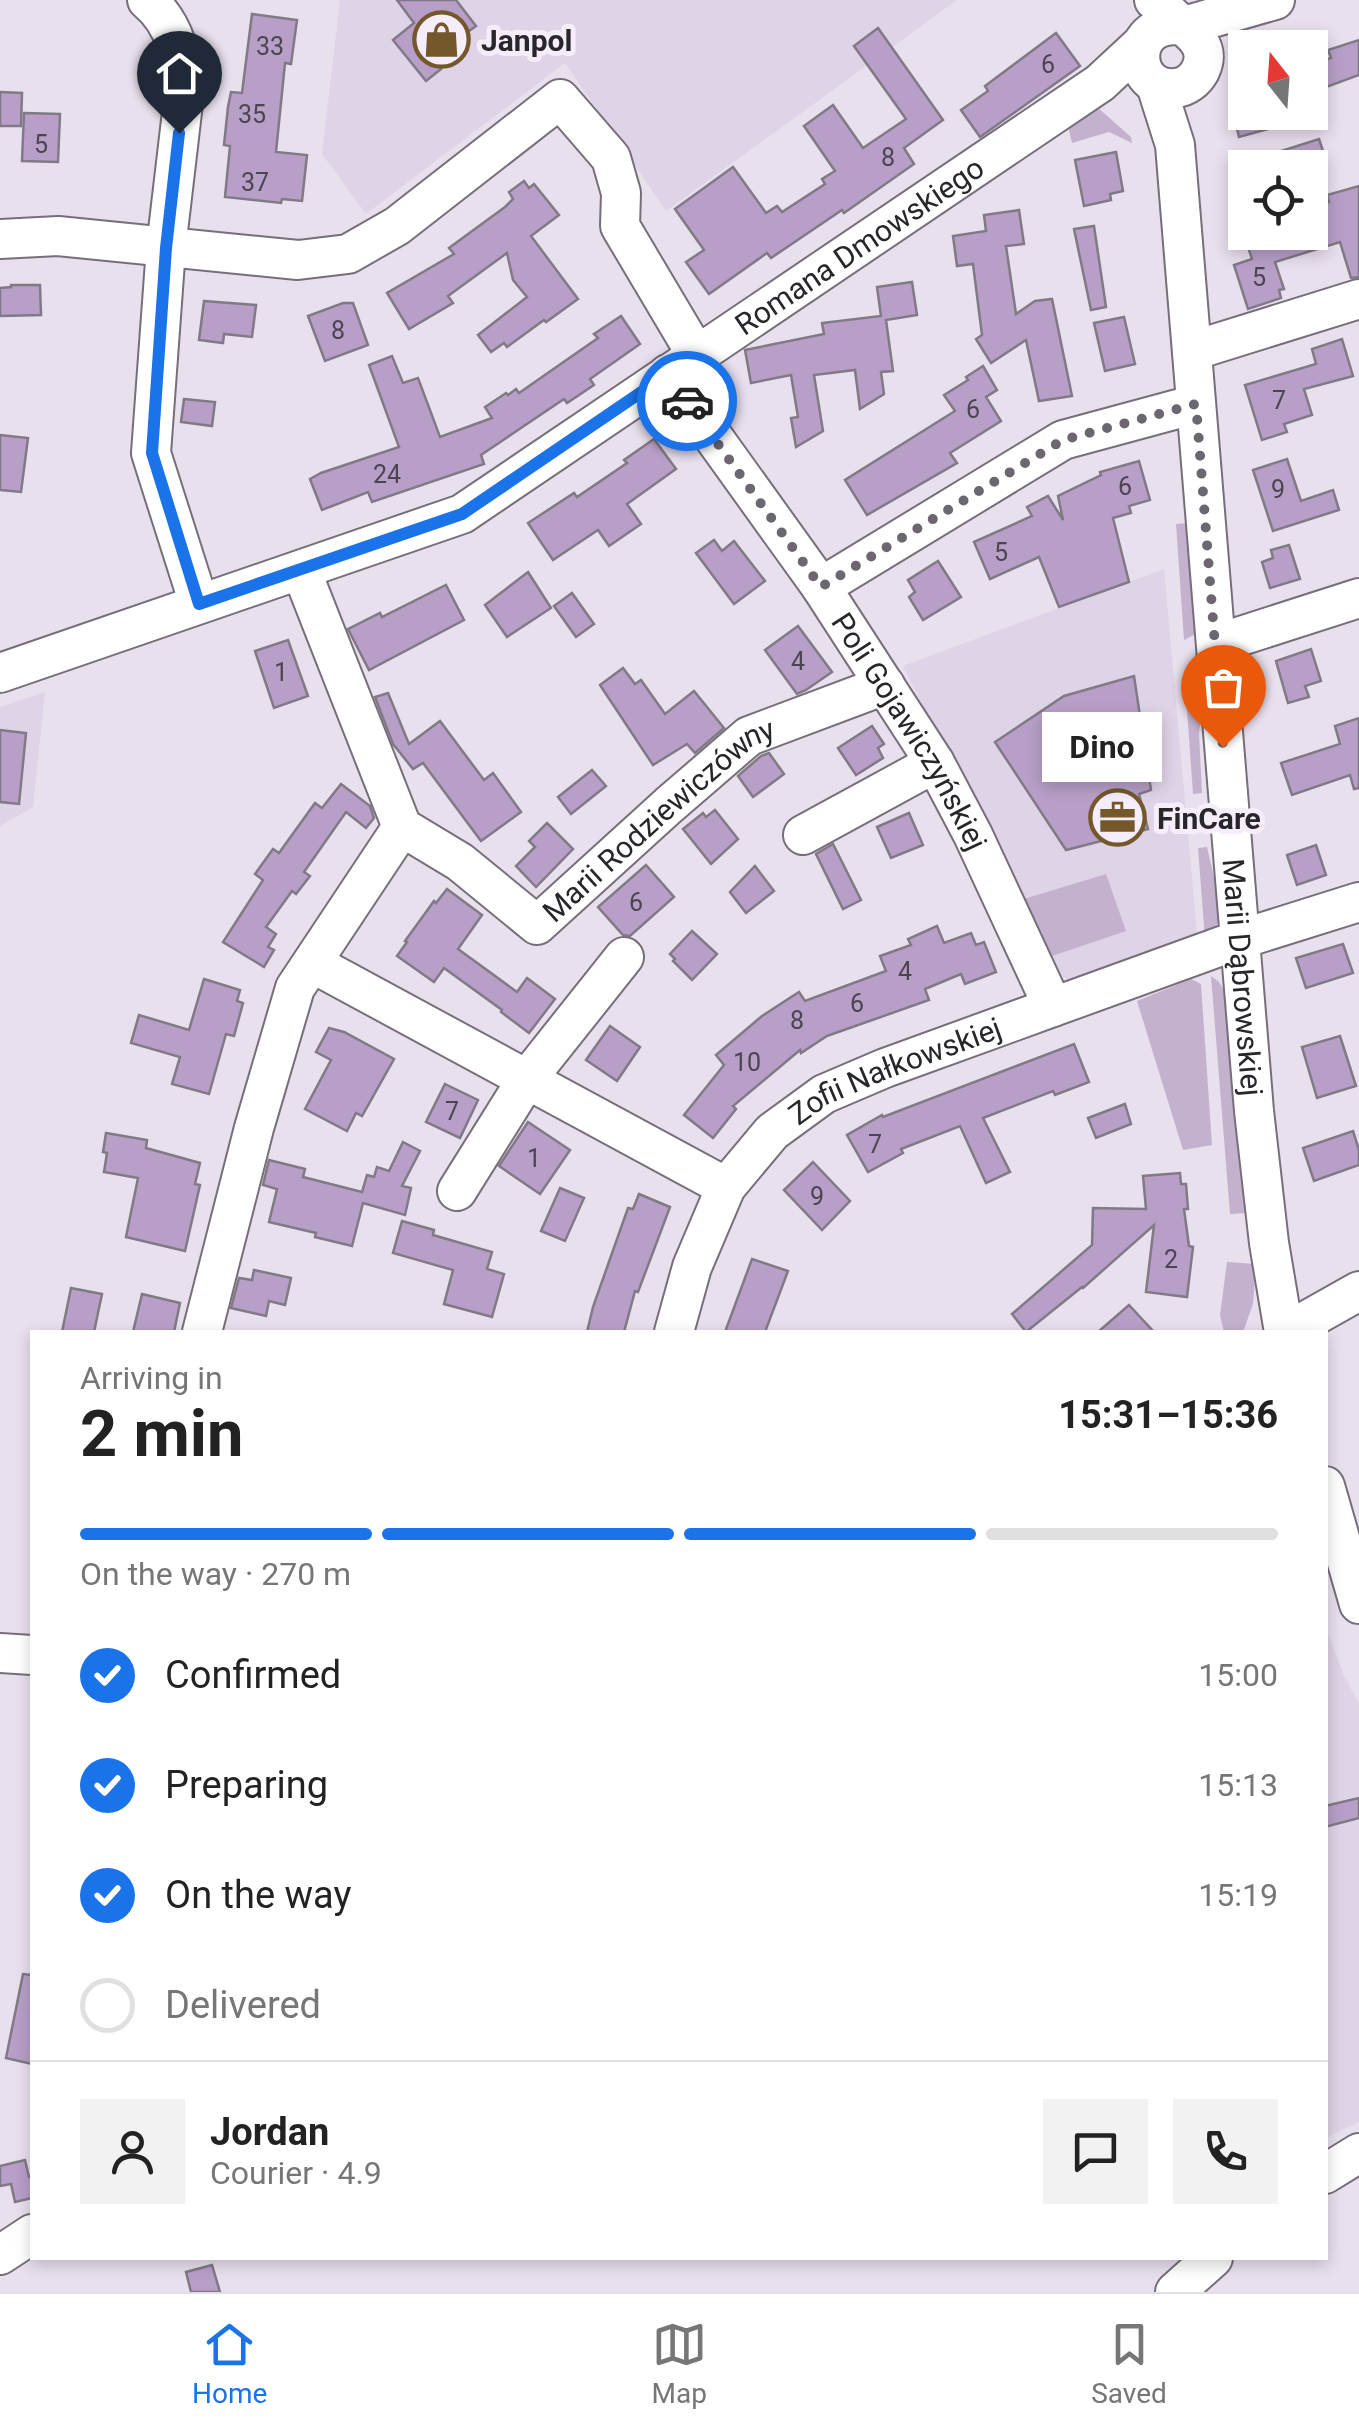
<!DOCTYPE html>
<html lang="en">
<head>
<meta charset="utf-8">
<style>
	body { margin:0; font-family:Roboto,sans-serif; background:#f2f2f2; color:#222; height:100vh; display:flex; flex-direction:column; font-size:38px; white-space:nowrap }
	* { box-sizing:border-box; margin:0 }
	p { font-size:32px; color:#767676 }
	.icon { flex:none; width:55px; height:55px; fill:none; stroke:currentColor; stroke-width:2; stroke-linecap:round; stroke-linejoin:round }
	.map { position:relative; flex:1; overflow:hidden }
	.side { position:absolute; left:30px; top:1330px; width:1298px; height:930px; display:flex; flex-direction:column; background:#fff; border-radius:0px; box-shadow:0 5px 15px #0003 }
	.side>* { flex:none }
	.needle { width:65px; rotate:343deg }
	.controls { position:absolute; left:1228px; top:30px; display:grid; gap:20px }
	.controls a { display:grid; place-items:center; width:100px; height:100px; border-radius:0px; background:#fff; box-shadow:0 5px 15px #0003; font-size:50px }
	.pin { position:absolute; display:grid; place-items:center; width:85px; height:85px; color:#fff; margin:-102px -42px; border-radius:50% 50% 50% 0; rotate:-45deg; box-shadow:0 0 10px #0007 }
	.pin .icon { rotate:45deg }
	.courier { position:absolute; display:grid; place-items:center; width:100px; height:100px; margin:-50px; border:8px solid #1a73e8; border-radius:50%; background:#fff; color:#222; box-shadow:0 2px 12px #0007 }
	.bubble { position:absolute; height:70px; border-radius:0px; background:#fff; box-shadow:0 5px 15px #0003; font-size:32px; font-weight:700; line-height:70px; text-align:center }
	.head em { font-style:normal; font-weight:700 }
	.head div { display:flex; flex-direction:column-reverse }
	.head { display:flex; align-items:center; justify-content:space-between; height:170px; padding:0 50px }
	h1 { font-size:65px; font-weight:700; line-height:75px }
	.bar { display:grid; grid-template-columns:repeat(4,1fr); gap:15px 10px; align-content:center; height:120px; padding:0 50px }
	.bar i { height:12px; border-radius:8px; background:#e0e0e0 }
	.bar .current { background:#1a73e8 }
	.bar p { grid-column:span 4 }
	.line { display:flex; align-items:center; gap:25px; padding:0 50px; border-top:2px solid #e0e0e0 }
	.line div { flex:1 }
	.round { display:grid; place-items:center; flex:none; width:105px; height:105px; border-radius:0px; background:#f2f2f2 }
	ol { padding:0 50px; list-style:none }
	li { display:flex; align-items:center; gap:30px; height:110px }
	li p { margin-inline-start:auto }
	li .icon { padding:10px; border-radius:50%; background:#1a73e8; color:#fff; stroke-width:4 }
	li:last-child { color:#767676 }
	li i { width:55px; height:55px; border:5px solid #e0e0e0; border-radius:50% }
	.tab-bar { display:flex; justify-content:space-around; align-items:center; height:140px; border-top:2px solid #e0e0e0; background:#fff; font-size:28px; color:#767676 }
	.tab-bar a { display:grid; justify-items:center; gap:5px }
	.tab-bar .current { color:#1a73e8 }
	.map>svg:first-child { display:block }
	.built { fill:#dfd3e7 }
	.green { fill:#c3b1ce }
	.building { fill:#b89fc8; stroke:#817a86; stroke-width:2.5 }
	.lines { fill:none; stroke-linecap:round; stroke-linejoin:round }
	.minor-casing { stroke:#766f7a; stroke-width:42 }
	.minor { stroke:#fff; stroke-width:38 }
	.done { stroke:#6c676f; stroke-width:10; stroke-dasharray:0 18 }
	.route { stroke:#1a73e8; stroke-width:12 }
	.labels { text-anchor:middle; dominant-baseline:central; stroke-width:10; stroke-linejoin:round; paint-order:stroke }
	.number-label { font-size:25px; fill:#4d4452 }
	.poi-label { font-size:30px; font-weight:bold; fill:#29262b; stroke:#f5edfa; text-anchor:start }
	.street-label { font-size:30px; fill:#29262b; stroke:#f5edfa }
</style>
</head>
<body>
<div class="map">
<svg width="1359" height="2292" viewBox="0 0 1359 2292">
	<rect width="100%" height="100%" fill="#e8e0ed"/>
	<g class="built">
		<polygon points="340,0 957,0 666,211 565,63 366,214 322,154"/>
		<polygon points="1164,569 1198,944 1082,983 1060,976 1042,948 903,666"/>
		<polygon points="45,692 33,807 0,826 0,707"/>
		<polygon points="1325,1625 1343,1674 1359,1704 1359,2122 1325,2138"/>
	</g>
	<g class="green">
		<polygon points="1097,107 1131,137 1132,143 1109,132 1072,143 1068,126"/>
		<polygon points="1189,523 1198,633 1184,640 1176,524"/>
		<polygon points="1204,695 1199,733 1202,793 1193,794 1186,696"/>
		<polygon points="1207,847 1221,907 1221,919 1205,939 1198,848"/>
		<polygon points="1106,874 1126,931 1052,956 1024,899"/>
		<polygon points="1211,976 1219,982 1228,997 1249,1213 1230,1214"/>
		<polygon points="1191,979 1201,984 1212,1145 1183,1150 1137,1001"/>
		<polygon points="1227,1262 1256,1264 1253,1304 1243,1332 1224,1332 1220,1315"/>
	</g>
	<g class="building">
		<polygon points="397,0 456,0 476,26 432,58 441,69 426,81 393,40 414,23"/>
		<polygon points="252,14 297,20 291,64 285,63 276,152 307,155 302,201 282,199 281,203 225,197 230,146 224,145 228,107 231,92 242,93"/>
		<polygon points="878,28 943,120 904,148 914,164 844,213 842,210 771,258 767,253 709,294 686,262 704,250 675,209 733,167 766,213 777,206 782,212 825,184 822,179 835,171 804,126 833,105 863,148 906,119 854,46"/>
		<polygon points="1056,33 1080,66 980,137 961,110 988,91 985,86"/>
		<polygon points="1359,40 1359,75 1310,93 1310,65 1331,58 1328,50"/>
		<polygon points="0,92 22,93 21,126 0,126"/>
		<polygon points="1233,112 1303,112 1304,119 1239,137"/>
		<polygon points="24,113 60,114 58,162 22,161"/>
		<polygon points="1319,139 1325,157 1291,168 1243,168 1243,163"/>
		<polygon points="1116,152 1123,191 1110,194 1111,200 1084,206 1075,160"/>
		<polygon points="524,181 529,188 534,184 559,215 531,236 578,299 546,322 544,320 507,347 504,343 491,352 478,335 527,297 513,280 507,253 448,296 453,303 409,329 387,293 454,254 449,248 505,207 513,199 509,192"/>
		<polygon points="1359,186 1359,277 1351,278 1340,242 1275,262 1284,289 1279,290 1281,298 1248,309 1234,265 1252,259 1243,232 1310,232 1310,208 1329,202 1327,195"/>
		<polygon points="1019,210 1024,244 1006,246 1016,314 1035,301 1052,299 1072,396 1039,401 1026,340 991,363 976,339 982,335 973,264 957,266 953,236 986,231 984,215"/>
		<polygon points="1094,226 1106,307 1091,310 1074,229"/>
		<polygon points="912,282 917,315 886,320 893,371 881,372 884,394 860,409 855,370 814,375 823,431 796,447 791,418 798,417 791,375 751,383 745,350 824,334 822,323 881,316 877,287"/>
		<polygon points="11,285 40,285 41,315 0,316 0,288 11,287"/>
		<polygon points="204,301 256,305 252,337 224,334 223,343 199,340"/>
		<polygon points="343,303 353,303 368,345 325,361 308,316"/>
		<polygon points="621,316 640,344 590,379 594,385 567,403 564,399 481,455 484,464 372,502 368,492 322,510 310,479 321,473 399,447 369,365 392,356 403,383 418,378 440,437 492,418 485,407 506,393 508,395 516,389 519,393 598,338 594,334"/>
		<polygon points="1124,317 1135,364 1105,371 1094,323"/>
		<polygon points="1342,339 1353,376 1304,389 1312,415 1284,424 1287,432 1262,440 1245,385 1316,364 1312,349"/>
		<polygon points="983,366 997,390 986,397 1001,421 950,453 957,463 867,515 845,480 955,411 944,395 968,380 966,377"/>
		<polygon points="184,399 215,402 212,426 181,422"/>
		<polygon points="0,435 28,438 21,492 0,490"/>
		<polygon points="654,439 676,469 627,504 641,524 609,546 598,530 553,560 528,523 574,493 577,497 627,463 624,460"/>
		<polygon points="1287,459 1301,501 1333,490 1339,510 1273,531 1253,470"/>
		<polygon points="1139,461 1150,500 1129,506 1131,513 1113,518 1129,582 1059,607 1039,557 990,579 974,542 1032,516 1027,507 1048,496 1063,520 1058,496 1101,475 1100,472"/>
		<polygon points="714,540 722,551 734,541 765,581 734,604 696,553"/>
		<polygon points="1289,545 1300,579 1270,588 1262,562 1273,558 1271,550"/>
		<polygon points="938,561 961,597 923,620 909,597 915,592 908,580"/>
		<polygon points="528,572 551,608 507,637 485,605"/>
		<polygon points="446,585 464,620 369,670 348,629 380,613 382,617"/>
		<polygon points="572,593 594,624 576,637 554,606"/>
		<polygon points="798,626 832,672 806,690 797,694 765,650"/>
		<polygon points="288,640 308,696 274,708 255,651"/>
		<polygon points="1311,649 1321,681 1305,686 1309,697 1288,703 1276,661"/>
		<polygon points="623,668 635,684 641,680 665,714 694,691 724,728 695,753 687,744 653,765 600,685"/>
		<polygon points="1134,676 1151,790 1139,794 1148,829 1066,850 995,742 1064,696"/>
		<polygon points="388,693 409,744 440,721 484,780 493,773 521,812 481,841 423,763 413,769 393,744 375,697"/>
		<polygon points="1359,718 1359,788 1354,789 1350,775 1292,795 1281,763 1340,744 1335,726"/>
		<polygon points="872,726 884,744 878,748 883,758 856,775 838,748"/>
		<polygon points="0,730 26,733 19,804 0,802"/>
		<polygon points="769,753 784,774 753,797 738,776 761,756"/>
		<polygon points="592,770 606,786 571,814 558,797"/>
		<polygon points="341,784 370,806 374,818 366,828 346,812 304,872 310,876 296,894 292,891 266,927 276,934 268,947 274,950 264,967 223,942 263,880 255,874 273,849 279,853 315,803 322,808"/>
		<polygon points="715,810 738,839 711,864 683,829 703,813 706,817"/>
		<polygon points="909,813 923,845 891,858 877,827"/>
		<polygon points="547,823 573,849 536,887 516,866 535,847 529,841"/>
		<polygon points="833,844 861,900 843,909 816,854"/>
		<polygon points="1316,845 1326,875 1297,885 1287,855"/>
		<polygon points="646,865 674,897 630,936 623,935 598,907"/>
		<polygon points="755,866 774,891 746,913 730,892"/>
		<polygon points="447,889 482,915 458,949 517,992 527,978 555,999 529,1033 501,1012 502,1010 444,968 434,982 397,956 407,942 405,941 434,901 436,903"/>
		<polygon points="937,926 944,943 971,933 976,945 984,942 996,972 965,984 961,974 925,989 929,1000 827,1036 801,1053 800,1050 733,1106 736,1109 713,1138 684,1115 724,1065 716,1055 762,1016 799,992 805,1001 886,971 880,956 911,945 908,939"/>
		<polygon points="692,931 717,954 692,980 673,961 675,959 670,954"/>
		<polygon points="1343,944 1353,973 1306,988 1296,958"/>
		<polygon points="204,979 240,990 237,1001 243,1003 234,1036 226,1034 209,1094 172,1084 180,1057 131,1043 139,1015 189,1030"/>
		<polygon points="610,1026 640,1047 617,1081 586,1060"/>
		<polygon points="329,1028 344,1032 394,1059 362,1116 356,1113 347,1131 305,1109 331,1060 316,1052"/>
		<polygon points="1340,1036 1356,1086 1317,1098 1302,1047"/>
		<polygon points="1074,1044 1089,1082 1055,1095 1053,1091 983,1118 1010,1172 986,1183 960,1126 901,1149 903,1153 868,1172 847,1135 882,1115 883,1117"/>
		<polygon points="445,1084 478,1100 460,1138 426,1122"/>
		<polygon points="1125,1104 1131,1124 1096,1138 1088,1118"/>
		<polygon points="528,1122 570,1150 540,1194 499,1166"/>
		<polygon points="1353,1131 1359,1150 1359,1165 1314,1181 1303,1148"/>
		<polygon points="106,1133 147,1140 146,1148 200,1163 195,1184 200,1185 185,1251 126,1237 138,1178 104,1172 107,1153 103,1152"/>
		<polygon points="403,1142 420,1151 402,1186 411,1188 405,1215 363,1203 352,1246 315,1237 316,1233 269,1222 277,1189 263,1185 269,1160 305,1169 303,1177 362,1192 367,1175 374,1177 377,1167 389,1171"/>
		<polygon points="813,1162 850,1201 822,1230 784,1190"/>
		<polygon points="1180,1173 1181,1184 1186,1184 1188,1209 1184,1209 1189,1246 1193,1247 1187,1297 1146,1292 1154,1225 1083,1288 1082,1287 1026,1332 1012,1314 1092,1245 1093,1208 1146,1209 1143,1176"/>
		<polygon points="560,1188 584,1198 565,1241 541,1231"/>
		<polygon points="639,1194 670,1207 638,1292 635,1291 624,1332 587,1332 593,1307 628,1208 633,1209"/>
		<polygon points="402,1221 434,1230 433,1235 492,1252 487,1269 504,1274 492,1317 444,1304 453,1270 393,1253"/>
		<polygon points="752,1259 788,1271 765,1332 725,1332"/>
		<polygon points="254,1270 291,1278 285,1305 269,1301 266,1316 231,1308 239,1278 252,1280"/>
		<polygon points="71,1288 102,1294 94,1332 62,1332"/>
		<polygon points="142,1294 180,1303 174,1332 133,1332"/>
		<polygon points="1129,1305 1154,1332 1098,1332"/>
		<polygon points="1359,1798 1359,1818 1325,1827 1325,1806"/>
		<polygon points="23,1974 32,1975 32,2064 6,2058"/>
		<polygon points="25,2160 29,2177 32,2176 32,2198 15,2202 11,2184 0,2186 0,2166"/>
		<polygon points="212,2265 220,2292 191,2292 186,2272"/>
	</g>
	<g class="lines">
		<defs>
			<g id="minor">
				<path d="M147 0C175 23 184 61 184 95L166 248 151 453 199 604"/>
				<path d="M1154 0C1164 8 1173 18 1183 26 1198 37 1210 51 1200 71 1195 80 1186 87 1176 88 1128 92 1126 17 1184 26L1275 0"/>
				<path id="s1" d="M1156 85 1175 145 1254 1111 1269 1243 1284 1332"/>
				<polyline points="0,239 58,236 298,260 348,254 397,226 560,99 611,158 621,193 620,226 696,354"/>
				<polyline points="1192,351 1359,299"/>
				<path id="s2" d="M668 374 821 587 935 763 973 835 1053 1007"/>
				<path id="s3" d="M301 570 402 827 460 862 537 925 669 805 749 736 885 685"/>
				<polyline points="821,587 1063,440 1196,404"/>
				<polyline points="1216,644 1359,598"/>
				<path id="s4" d="M0 673 462 514 1100 83 1142 44"/>
				<polyline points="803,835 935,763"/>
				<polyline points="312,963 726,1187"/>
				<polyline points="457,1191 527,1079 624,957"/>
				<polyline points="202,1332 254,1128 295,988 402,827"/>
				<path id="s5" d="M674 1332 692 1267 726 1187 772 1132 824 1094 885 1068 1053 1007 1238 940 1359 902"/>
				<polyline points="1286,1332 1359,1291"/>
				<polyline points="1325,1486 1359,1604"/>
				<polyline points="0,1653 32,1655"/>
				<polyline points="1325,2174 1359,2153"/>
				<polyline points="0,2255 32,2234"/>
				<polyline points="1175,2292 1213,2258"/>
			</g>
		</defs>
		<use href="#minor" class="minor-casing"/>
		<use href="#minor" class="minor"/>
	</g>
	<g class="lines">
		<polyline class="done" points="687,401 821,587 1063,440 1196,404 1223,747"/>
		<polyline class="route" points="179,133 166,248 152,453 199,604 462,514 668,374 687,401"/>
	</g>
	<defs>
		<symbol id="shop-ring" viewBox="-11 -11 22 22"><circle r="9.5" fill="#f5edfa" stroke="#74582b" stroke-width="1.5"/><path d="M-5-2.5h2.3a2.7 3.5 0 0 1 5.4 0H5L5.5 6h-11ZM-1.5-2.5h3a1.5 2.3 0 0 0-3 0Z" fill="#74582b"/></symbol>
		<symbol id="office-ring" viewBox="-11 -11 22 22"><circle r="9.5" fill="#f5edfa" stroke="#74582b" stroke-width="1.5"/><path d="M-6-3h4V-5.5h4V-3h4V5H-6ZM-1-4.5V-3h2v-1.5ZM-6 0V1H6V0Z" fill="#74582b"/></symbol>
	</defs>
	<g fill-rule="evenodd">
		<use href="#shop-ring" x="410" y="8" width="63" height="63"/>
		<use href="#office-ring" x="1086" y="786" width="63" height="63"/>
	</g>
	<g class="labels">
		<g class="number-label">
			<text x="270" y="46">33</text>
			<text x="1048" y="64">6</text>
			<text x="252" y="114">35</text>
			<text x="41" y="144">5</text>
			<text x="888" y="157">8</text>
			<text x="255" y="182">37</text>
			<text x="1259" y="277">5</text>
			<text x="338" y="330">8</text>
			<text x="1279" y="400">7</text>
			<text x="973" y="409">6</text>
			<text x="387" y="474">24</text>
			<text x="1125" y="486">6</text>
			<text x="1278" y="489">9</text>
			<text x="1001" y="552">5</text>
			<text x="798" y="661">4</text>
			<text x="281" y="672">1</text>
			<text x="636" y="902">6</text>
			<text x="905" y="971">4</text>
			<text x="857" y="1003">6</text>
			<text x="797" y="1020">8</text>
			<text x="747" y="1062">10</text>
			<text x="452" y="1111">7</text>
			<text x="875" y="1144">7</text>
			<text x="534" y="1158">1</text>
			<text x="817" y="1196">9</text>
			<text x="1171" y="1259">2</text>
		</g>
		<g class="poi-label">
			<text x="481" y="40">Janpol</text>
			<text x="1157" y="818">FinCare</text>
		</g>
		<g class="street-label">
			<text stroke="none"><textPath href="#s4" startOffset="968">Romana Dmowskiego</textPath></text>
			<text stroke="none"><textPath href="#s2" startOffset="432">Poli Gojawiczyńskiej</textPath></text>
			<text stroke="none"><textPath href="#s3" startOffset="605">Marii Rodziewiczówny</textPath></text>
			<text stroke="none"><textPath href="#s1" startOffset="898">Marii Dąbrowskiej</textPath></text>
			<text stroke="none"><textPath href="#s5" startOffset="365">Zofii Nałkowskiej</textPath></text>
		</g>
	</g>
</svg>
<div class="controls">
<a><svg class="needle" viewBox="-14 -14 28 28"><path d="M0-13l5 13h-10z" fill="#e53935"/><path d="M0 13l5-13h-10z" fill="#767676"/></svg></a>
<a><svg class="icon" aria-label="locate" viewBox="0 0 24 24"><circle cx="12" cy="12" r="6"/><path d="M12 2v4M12 18v4M2 12h4M18 12h4"/></svg></a>
</div>
<div class="pin" style="left:1223px;top:747px;background:#ea580c"><svg class="icon" aria-label="bag" viewBox="0 0 24 24"><path d="M5 8h14l-1 12H6zM9 8a3 3 0 0 1 6 0"/></svg></div>
<div class="pin" style="left:179px;top:133px;background:#1f2937"><svg class="icon" aria-label="home" viewBox="0 0 24 24"><path d="M3 11l9-7 9 7M6 9v11h12V9"/></svg></div>
<div class="courier" style="left:687px;top:401px"><svg class="icon" aria-label="car" viewBox="0 0 24 24"><path d="M5 17H2v-5l4-1 3-4h7l3 4 3 1v5h-3M9 17h6M6 11h13"/><circle cx="7" cy="17" r="2"/><circle cx="17" cy="17" r="2"/></svg></div>
<div class="bubble" style="left:1042px;top:712px;width:120px">Dino</div>
<section class="side">
<div class="head"><div><h1>2 min</h1><p>Arriving in</p></div><em>15:31–15:36</em></div>
<div class="bar"><i class="current"></i><i class="current"></i><i class="current"></i><i></i><p>On the way · 270 m</p></div>
<ol>
<li><svg class="icon" aria-label="check" viewBox="0 0 24 24"><path d="M5 12l5 5 9-10"/></svg>Confirmed<p>15:00</p></li>
<li><svg class="icon" aria-label="check" viewBox="0 0 24 24"><path d="M5 12l5 5 9-10"/></svg>Preparing<p>15:13</p></li>
<li><svg class="icon" aria-label="check" viewBox="0 0 24 24"><path d="M5 12l5 5 9-10"/></svg>On the way<p>15:19</p></li>
<li><i></i>Delivered</li>
</ol>
<div class="line" style="height:180px"><a class="round"><svg class="icon" aria-label="person" viewBox="0 0 24 24"><circle cx="12" cy="8" r="4"/><path d="M4 21q1-7 8-7t8 7"/></svg></a><div><b>Jordan</b><p>Courier · 4.9</p></div><a class="round"><svg class="icon" aria-label="chat" viewBox="0 0 24 24"><path d="M4 5h16v11H9l-5 4z"/></svg></a><a class="round"><svg class="icon" aria-label="phone" viewBox="0 0 24 24"><path d="M5 4h4l2 5-3 2q2 4 5 5l2-3 5 2v4C11 20 4 13 5 4z"/></svg></a></div>
</section>
</div>
<nav class="tab-bar">
<a class="current"><svg class="icon" aria-label="home" viewBox="0 0 24 24"><path d="M3 11l9-7 9 7M6 9v11h12V9"/></svg>Home</a>
<a><svg class="icon" aria-label="map" viewBox="0 0 24 24"><path d="M3 6l6-2 6 2 6-2v14l-6 2-6-2-6 2zM9 4v14M15 6v14"/></svg>Map</a>
<a><svg class="icon" aria-label="saved" viewBox="0 0 24 24"><path d="M7 4h10v16l-5-4-5 4z"/></svg>Saved</a>
</nav>
</body>
</html>
